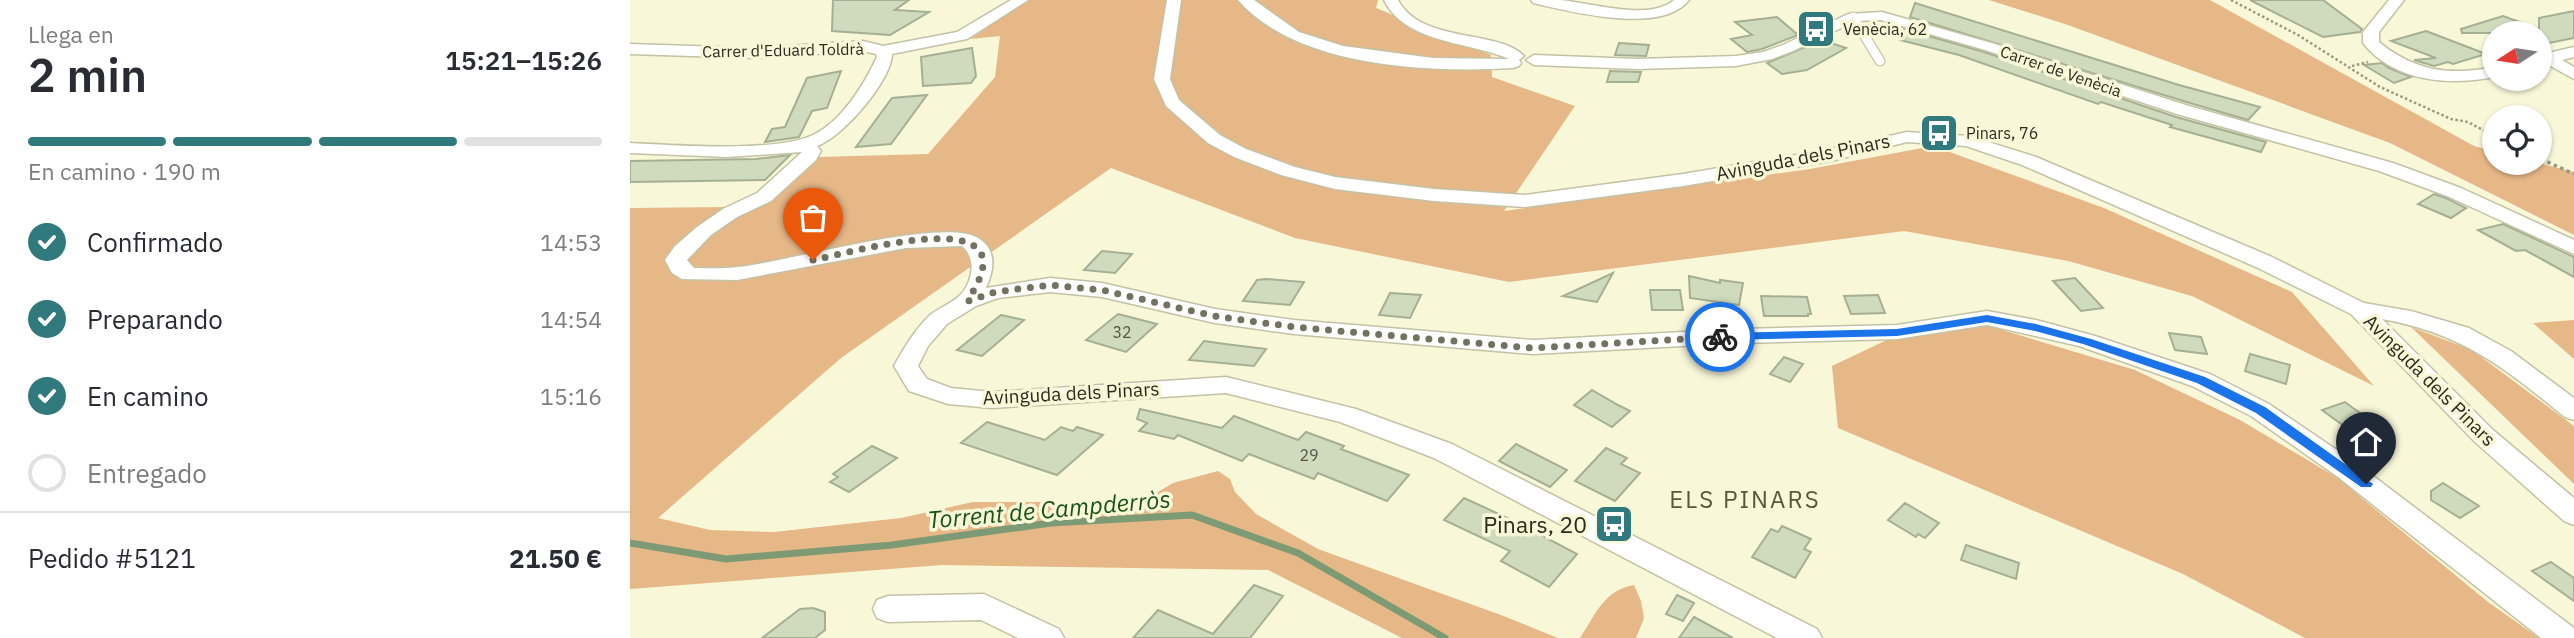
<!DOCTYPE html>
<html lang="es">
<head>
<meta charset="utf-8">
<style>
	body { margin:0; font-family:"IBM Plex Sans",sans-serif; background:#f7f7f7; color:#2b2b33; height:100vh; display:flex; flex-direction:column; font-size:26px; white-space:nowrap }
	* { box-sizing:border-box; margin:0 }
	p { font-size:23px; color:#7c7c81 }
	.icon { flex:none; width:38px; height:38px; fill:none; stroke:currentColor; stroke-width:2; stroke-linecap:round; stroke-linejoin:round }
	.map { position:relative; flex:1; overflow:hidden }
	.sheet { display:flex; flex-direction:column; background:#fff; width:630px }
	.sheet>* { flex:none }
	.needle { width:46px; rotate:258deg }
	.fabs { position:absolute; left:1852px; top:21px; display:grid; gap:14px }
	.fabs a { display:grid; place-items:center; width:70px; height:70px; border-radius:50%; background:#fff; box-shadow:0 2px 5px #0004; font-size:35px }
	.pin { position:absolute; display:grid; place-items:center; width:60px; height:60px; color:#fff; margin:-72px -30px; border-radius:50% 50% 50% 0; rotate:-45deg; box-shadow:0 0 7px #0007 }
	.pin .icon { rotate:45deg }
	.courier { position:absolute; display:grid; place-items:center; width:70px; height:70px; margin:-35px; border:5px solid #1a73e8; border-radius:50%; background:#fff; color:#222; box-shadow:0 2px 9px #0007 }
	.headline em { font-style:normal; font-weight:600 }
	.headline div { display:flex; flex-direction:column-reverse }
	.headline { display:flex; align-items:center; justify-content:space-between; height:119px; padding:0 28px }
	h1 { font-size:46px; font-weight:600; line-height:52px }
	.bar { display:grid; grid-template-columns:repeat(4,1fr); gap:10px 7px; align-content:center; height:84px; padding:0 28px }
	.bar i { height:9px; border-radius:5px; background:#e1e1e2 }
	.bar .on { background:#30797c }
	.bar p { grid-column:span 4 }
	.line { display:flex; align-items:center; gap:18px; padding:0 28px; border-top:2px solid #e1e1e2 }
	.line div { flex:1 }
	ol { padding:0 28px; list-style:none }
	li { display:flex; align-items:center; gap:21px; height:77px }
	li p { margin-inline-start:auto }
	li .icon { padding:7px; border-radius:50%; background:#30797c; color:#fff; stroke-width:4 }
	li:last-child { color:#7c7c81 }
	li i { width:38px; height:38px; border:4px solid #e1e1e2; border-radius:50% }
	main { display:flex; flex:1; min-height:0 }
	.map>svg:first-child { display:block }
	.green { fill:#e6b887 }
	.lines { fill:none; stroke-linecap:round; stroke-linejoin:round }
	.stream { stroke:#7c9b74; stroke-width:7 }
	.building { fill:#d0dbbe; stroke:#a5af93; stroke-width:2 }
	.service-casing { stroke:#c3c2a4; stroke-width:11 }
	.minor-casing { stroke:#c3c2a4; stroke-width:3 }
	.path-far1 { stroke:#9a9983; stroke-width:2.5; stroke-dasharray:2.5 2.5; stroke-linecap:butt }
	.path { stroke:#9a9983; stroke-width:3.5; stroke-dasharray:3.5 3.5; stroke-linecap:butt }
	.service { stroke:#fff; stroke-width:9 }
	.minor { fill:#fff; fill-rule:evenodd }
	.route { fill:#1a73e8 }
	.done { stroke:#737260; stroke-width:7; stroke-dasharray:0 12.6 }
	.labels { text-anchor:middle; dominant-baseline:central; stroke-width:7; stroke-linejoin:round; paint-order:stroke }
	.far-poi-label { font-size:16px; fill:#2b2b1f; stroke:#f8f7d8; text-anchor:start }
	.far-street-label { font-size:16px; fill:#2b2b1f; stroke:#f8f7d8 }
	.number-label { font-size:16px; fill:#545747 }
	.street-label { font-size:19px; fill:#2b2b1f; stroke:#f8f7d8 }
	.near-poi-label { font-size:23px; fill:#2b2b1f; stroke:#f8f7d8; text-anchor:end }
	.near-neighbourhood-label { font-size:24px; letter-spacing:2px; fill:#58563c; stroke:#f8f7d8 }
	.near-water-label { font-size:24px; font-style:italic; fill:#175313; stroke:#f8f7d8 }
</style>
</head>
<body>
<main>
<section class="sheet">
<div class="headline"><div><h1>2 min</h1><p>Llega en</p></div><em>15:21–15:26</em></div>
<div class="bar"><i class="on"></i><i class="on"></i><i class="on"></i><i></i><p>En camino · 190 m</p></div>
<ol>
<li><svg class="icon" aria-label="check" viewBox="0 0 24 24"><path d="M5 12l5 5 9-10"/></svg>Confirmado<p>14:53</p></li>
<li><svg class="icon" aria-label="check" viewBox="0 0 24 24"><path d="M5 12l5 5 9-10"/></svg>Preparando<p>14:54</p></li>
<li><svg class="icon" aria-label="check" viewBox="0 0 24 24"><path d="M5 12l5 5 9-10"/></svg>En camino<p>15:16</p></li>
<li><i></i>Entregado</li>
</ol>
<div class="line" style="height:91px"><div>Pedido #5121</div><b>21.50 €</b></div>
</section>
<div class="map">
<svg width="1944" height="638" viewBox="0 0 1944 638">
	<rect width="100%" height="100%" fill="#f8f7d8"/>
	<g class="green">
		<polygon points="399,0 748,0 746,8 861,55 862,77 945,106 874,211 1180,169 1303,146 1474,208 1662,292 1744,386 1562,296 1438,261 1274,231 879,282 665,238 481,168 211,358 28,518 80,530 144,532 271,518 343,502 504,502 520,497 543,483 588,471 600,479 605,492 626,514 688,549 871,615 928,638 772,638 638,570 312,565 0,589 0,208 100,207 146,197 188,157 298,154 365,77 370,36 340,39"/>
		<polygon points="1359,0 1580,0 1844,146 1864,151 1864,163 1909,163 1944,172 1944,235 1760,143 1438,25"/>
		<polygon points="1944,320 1944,359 1903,323"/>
		<polygon points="1359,326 1505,370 1610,420 1706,477 1858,602 1909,638 1675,638 1553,574 1208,428 1202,366 1261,338 1314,329"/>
		<polygon points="1781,327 1842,350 1944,426 1944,484"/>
		<path d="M1004 585 1011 601 1014 618 1006 638H950C966 614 974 590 1004 585Z"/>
	</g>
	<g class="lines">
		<polyline class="stream" points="0,543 96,559 262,545 421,523 562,515 668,553 815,638"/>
	</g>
	<g class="building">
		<polygon points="203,0 279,0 265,10 299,12 260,35 202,31"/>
		<polygon points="1620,0 1693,0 1732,29 1730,32 1693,37"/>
		<polygon points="1285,3 1549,85 1630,107 1618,120 1560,103 1280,17"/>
		<polygon points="1944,11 1944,38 1909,45 1909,33 1832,33 1831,29 1873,16 1909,29 1909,18"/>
		<polygon points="1147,17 1168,35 1132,49 1117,52 1101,39 1122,35 1105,22"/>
		<polygon points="1274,29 1354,52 1546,117 1636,142 1631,152 1540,127 1542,125 1471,102 1468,104 1329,55 1270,40"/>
		<polygon points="1796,31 1856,54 1823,64 1818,62 1804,66 1784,60 1806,58 1761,41"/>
		<polygon points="1192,40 1216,48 1177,70 1152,74 1137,63"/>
		<polygon points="989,43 1019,45 1016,56 985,55"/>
		<polygon points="342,48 346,76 341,83 293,86 291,57"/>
		<polygon points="1752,63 1759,68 1781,77 1764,83 1734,65"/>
		<polygon points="211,71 197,108 182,111 169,137 135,142 142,129 155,127 177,78"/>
		<polygon points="980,71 1008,72 1011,72 1008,82 977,82"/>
		<polygon points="297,95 261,144 226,147 262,98"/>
		<polygon points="160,155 135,180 0,182 0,161 126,159"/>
		<polygon points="1804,194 1816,198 1836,208 1821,218 1788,204"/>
		<polygon points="1873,224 1944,257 1944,277 1895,250 1886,251 1848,230"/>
		<polygon points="472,251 502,254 485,273 454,270"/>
		<polygon points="983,273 967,302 933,296"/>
		<polygon points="1059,276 1090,283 1090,280 1113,283 1109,305 1060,298"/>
		<polygon points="1445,278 1473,308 1451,311 1423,281"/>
		<polygon points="636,279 674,282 660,305 613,301 627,280"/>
		<polygon points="1020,290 1050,290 1053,310 1022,310"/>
		<polygon points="760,293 791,295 780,318 749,315"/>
		<polygon points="1248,295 1255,313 1221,314 1214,296"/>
		<polygon points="1131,296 1177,297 1181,314 1178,314 1178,316 1134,316"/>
		<polygon points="488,314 527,324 496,352 456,340"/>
		<polygon points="371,315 394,320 352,356 327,350"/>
		<polygon points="1539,333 1571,337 1577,354 1545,350"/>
		<polygon points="574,341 595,344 636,349 624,366 559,360"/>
		<polygon points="1620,354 1660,365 1656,384 1615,371"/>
		<polygon points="1154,357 1173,364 1160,382 1140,374"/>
		<polygon points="962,390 988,405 1000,411 982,427 944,405"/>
		<polygon points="1715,402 1723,408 1759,433 1736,442 1692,410"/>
		<polygon points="510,409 592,428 604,416 668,440 676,432 714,446 711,449 779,475 757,501 688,473 684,479 619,454 612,461 548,435 544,439 509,431 517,423 507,419"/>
		<polygon points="357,422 415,440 431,427 443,431 447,427 473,435 427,475 331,443"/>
		<polygon points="886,444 937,470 920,487 869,461"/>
		<polygon points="242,446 267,458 219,492 200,482 208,477 203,474"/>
		<polygon points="976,448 997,458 991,464 1010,473 985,501 945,481"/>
		<polygon points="1813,483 1849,506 1830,518 1801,500 1801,491"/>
		<polygon points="834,498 884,521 947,554 919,587 871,561 880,551 814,520"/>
		<polygon points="1275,503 1309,523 1295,538 1288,534 1286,537 1258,520"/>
		<polygon points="1152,526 1181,539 1174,549 1181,552 1165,578 1122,557 1141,529 1148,532"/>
		<polygon points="1336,545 1389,563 1386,579 1331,560"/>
		<polygon points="1921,562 1944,578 1944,601 1902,571"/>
		<polygon points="624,585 653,596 620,638 503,638 528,610 583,634"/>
		<polygon points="1047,595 1064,603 1053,621 1036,614"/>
		<polygon points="183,608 195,612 195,630 185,638 132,638 170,609"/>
		<polygon points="1064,617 1103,638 1049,638"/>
	</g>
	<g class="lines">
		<defs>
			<polyline id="service" points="1223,17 1250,61"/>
			<g id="minor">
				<path d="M381 0H398L337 39 262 54C262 80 212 138 187 146L191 151 186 160 141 201 107 217 81 235 57 260 64 268C79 268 93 269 108 267 157 262 308 218 346 237 368 248 364 270 356 288L420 278 472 283 585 309 664 320 903 340 1109 329 1267 325 1357 311 1406 320 1465 336 1580 374 1639 404 1726 463 1944 628V638H1911L1708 477 1621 416 1562 386 1449 346 1357 325 1267 339 1109 343 903 354 664 334 585 323 472 297 420 292 368 298 346 306 317 324 298 346 288 366 297 379 321 388 362 392 596 377 726 409 822 444 1187 629 1192 638H1147L804 458 710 422 596 393 362 408 318 404 279 391 264 366C274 348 284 331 299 316 307 309 318 305 327 298 342 286 348 259 332 246L276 248 107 280 52 279 42 273 35 260 45 246 67 227 93 209 127 193 172 152 97 157 0 153V143C43 145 145 153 183 135 211 122 234 85 247 57L246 54 233 51 125 58 0 54V44L125 48 233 41 253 46 327 32Z"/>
				<path d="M537 0H551L540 79 549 100 590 135 616 149 665 167 705 177 804 189 895 195 1053 174 1201 149 1277 132 1339 136 1406 157 1642 257 1734 303 1781 311 1839 328 1881 351 1944 398V420L1935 417C1873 367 1834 334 1752 319L1863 430 1944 498V525L1934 521 1845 442 1721 314 1626 267 1392 165 1336 146 1277 142 1201 161 1053 186 895 207 804 201 705 189 651 175 604 157 578 143 536 106 524 79Z"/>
				<path d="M608 0H624L669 32 713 46 803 58 879 59C838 41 776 44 754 0H768C791 44 869 29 894 56L889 60 891 63 889 66 883 68C800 73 667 68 608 0Z"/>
				<path d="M901 0C910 0 920 0 929 0 959 2 1019 22 1044 0H1059C1032 35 941 12 903 3Z"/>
				<path d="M1759 0H1774L1749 32V42C1784 71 1820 76 1864 67V77C1819 86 1764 82 1733 43V32Z"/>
				<polygon points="1252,12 1365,44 1559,106 1763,163 1831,188 1944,240 1944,254 1817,196 1749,171 1547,114 1355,50 1251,20 1226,21 1163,51 1142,59 1106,66 1008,69 904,65 896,60 904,55 1008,59 1106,56 1133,52 1153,45 1218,14"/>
				<polygon points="1944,47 1944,57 1932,60 1944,67 1944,79 1915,63 1909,65 1909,55"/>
				<polygon points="354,594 429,629 434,638 388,638 351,620 258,622 247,618 243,609 247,600 258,596"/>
			</g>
		</defs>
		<use href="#service" class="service-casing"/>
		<use href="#minor" class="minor-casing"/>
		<g class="path-far1">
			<polyline points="1601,0 1668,35 1750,87 1821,119 1838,122 1864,136"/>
			<polyline points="1722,66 1738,62"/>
			<polyline points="1909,158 1914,161"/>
		</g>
		<polyline class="path" points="1911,159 1944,174"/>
		<use href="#service" class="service"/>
		<use href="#minor" class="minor"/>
	</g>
	<polygon class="route" points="1357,315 1406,324 1461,339 1575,377 1635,407 1743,484 1741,487 1731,487 1626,413 1567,383 1453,344 1405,331 1357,322 1267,336 1090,340 1084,337 1090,333 1267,329"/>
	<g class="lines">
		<path class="done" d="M183 260C212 255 350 214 353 261 354 275 344 289 338 301L365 292 420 285 472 290 584 316 664 327 902 348 1090 337"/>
	</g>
	<defs>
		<symbol id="bus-square" viewBox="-11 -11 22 22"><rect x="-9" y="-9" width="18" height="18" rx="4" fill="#30797c" stroke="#f8f7d8"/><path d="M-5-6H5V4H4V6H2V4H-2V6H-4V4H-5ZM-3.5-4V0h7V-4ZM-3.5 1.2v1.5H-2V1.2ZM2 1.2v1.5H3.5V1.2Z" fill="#fff"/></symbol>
	</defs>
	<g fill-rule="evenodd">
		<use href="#bus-square" x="1164" y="7" width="44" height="44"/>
		<use href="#bus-square" x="1287" y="111" width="44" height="44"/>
		<use href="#bus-square" x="962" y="502" width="44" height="44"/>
	</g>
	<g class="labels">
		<g class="far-poi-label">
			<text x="1213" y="29">Venècia, 62</text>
			<text x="1336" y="133">Pinars, 76</text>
		</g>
		<g class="far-street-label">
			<text transform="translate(153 50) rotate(-1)">Carrer d'Eduard Toldrà</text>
			<text transform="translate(1431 71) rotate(19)">Carrer de Venècia</text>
		</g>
		<g class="number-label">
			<text x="492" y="332">32</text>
			<text x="679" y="455">29</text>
		</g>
		<g class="street-label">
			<text transform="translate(1173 157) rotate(-11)">Avinguda dels Pinars</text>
			<text transform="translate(1800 380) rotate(45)">Avinguda dels Pinars</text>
			<text transform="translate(441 393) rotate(-3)">Avinguda dels Pinars</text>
		</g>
		<g class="near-poi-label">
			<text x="957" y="524">Pinars, 20</text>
		</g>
		<g class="near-neighbourhood-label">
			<text x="1115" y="499">ELS PINARS</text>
		</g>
		<g class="near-water-label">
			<text transform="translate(419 509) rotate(-5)">Torrent de Campderròs</text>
		</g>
	</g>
</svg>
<div class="fabs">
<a><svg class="needle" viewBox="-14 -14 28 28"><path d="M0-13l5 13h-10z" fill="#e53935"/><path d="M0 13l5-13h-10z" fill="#7c7c81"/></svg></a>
<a><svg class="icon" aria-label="locate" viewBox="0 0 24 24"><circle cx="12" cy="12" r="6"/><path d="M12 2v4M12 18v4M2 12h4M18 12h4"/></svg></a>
</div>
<div class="pin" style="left:183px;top:260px;background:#ea580c"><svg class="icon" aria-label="bag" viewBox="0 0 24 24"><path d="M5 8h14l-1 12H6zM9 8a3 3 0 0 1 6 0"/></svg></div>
<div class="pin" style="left:1736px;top:484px;background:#1f2937"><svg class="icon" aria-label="home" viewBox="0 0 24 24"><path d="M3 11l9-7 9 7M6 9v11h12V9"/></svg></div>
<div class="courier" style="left:1090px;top:337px"><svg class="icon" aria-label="bike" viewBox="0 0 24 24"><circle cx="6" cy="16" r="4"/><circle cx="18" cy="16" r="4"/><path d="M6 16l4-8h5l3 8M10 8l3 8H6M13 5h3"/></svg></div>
</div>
</main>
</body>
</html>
